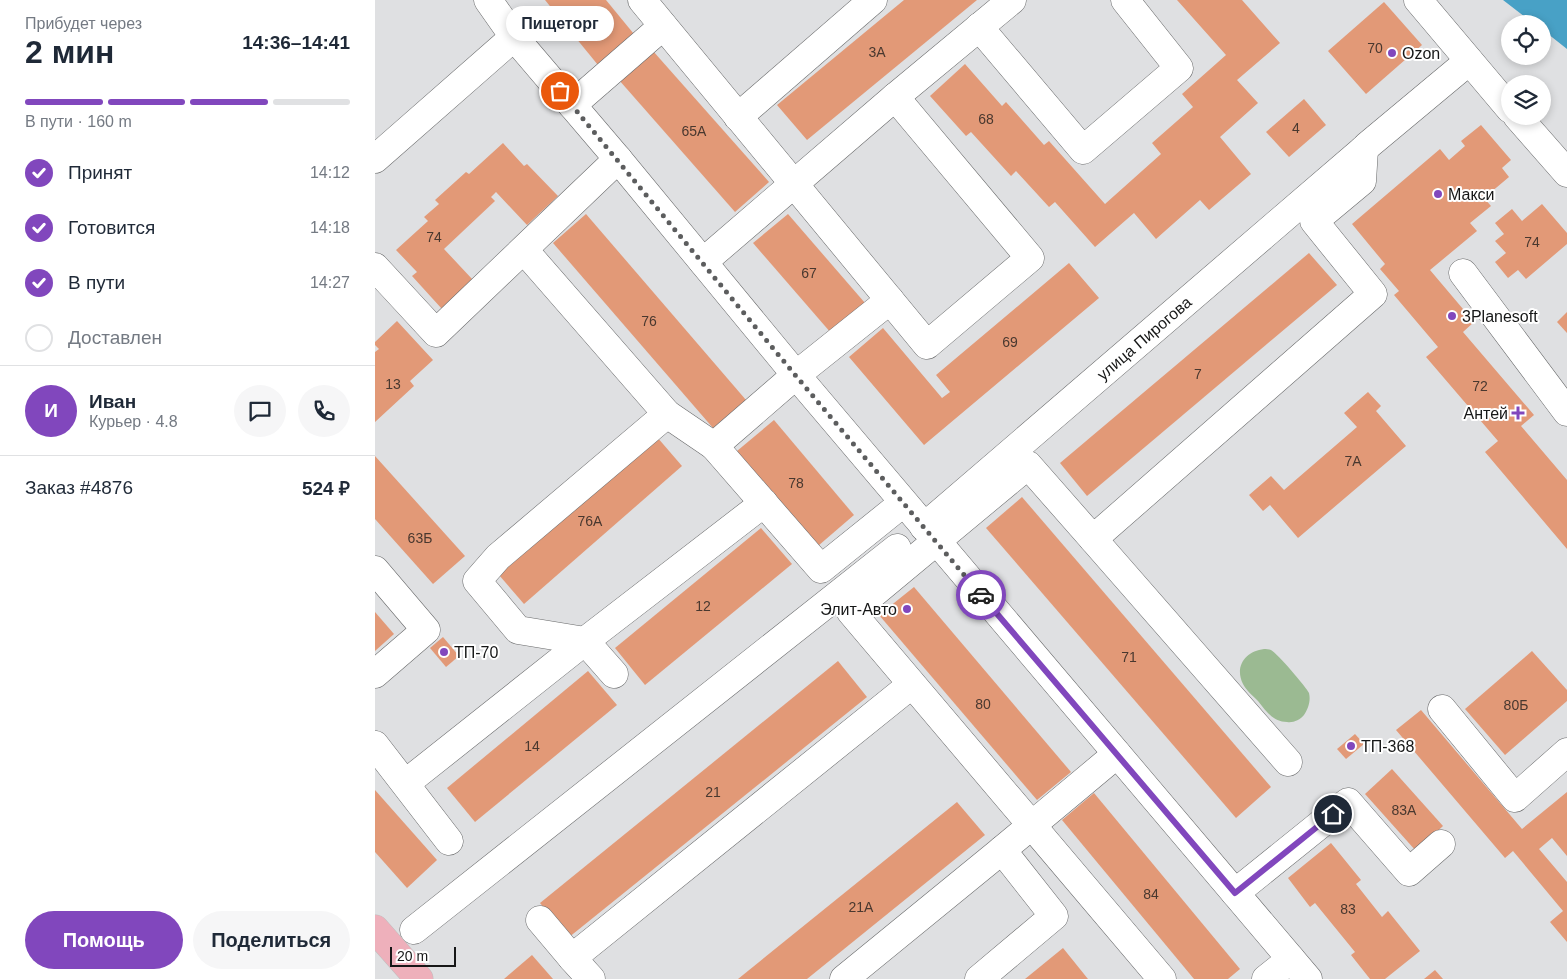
<!DOCTYPE html>
<html lang="ru">
<head>
<meta charset="utf-8">
<style>
	body { margin:0; font-family:Helvetica,sans-serif; background:#f6f6f7; color:#1f2937; height:100vh; display:flex; flex-direction:column; font-size:19px; white-space:nowrap }
	* { box-sizing:border-box; margin:0 }
	p { font-size:16px; color:#747a83 }
	.icon { flex:none; width:28px; height:28px; fill:none; stroke:currentColor; stroke-width:2; stroke-linecap:round; stroke-linejoin:round }
	.map { position:relative; flex:1; overflow:hidden }
	.details { display:flex; flex-direction:column; background:#fff; width:375px }
	.details>* { flex:none }
	.tools { position:absolute; left:1126px; top:15px; display:grid; gap:10px }
	.tools a { display:grid; place-items:center; width:50px; height:50px; border-radius:50%; background:#fff; box-shadow:0 2px 8px #0003; font-size:25px }
	.scale { position:absolute; left:15px; bottom:12px; width:66px; box-sizing:border-box; padding-left:5px; border:2px solid #161717; border-top:0; font-size:14px; line-height:18px; white-space:nowrap; color:#161717; -webkit-text-stroke:4px #fff; paint-order:stroke }
	.pin { position:absolute; display:grid; place-items:center; width:42px; height:42px; color:#fff; margin:-21px; border:2px solid #fff; border-radius:50%; box-shadow:0 1px 5px #0007 }
	.courier { position:absolute; display:grid; place-items:center; width:50px; height:50px; margin:-25px; border:4px solid #8147bd; border-radius:50%; background:#fff; color:#222; box-shadow:0 1px 6px #0007 }
	.bubble { position:absolute; height:35px; border-radius:18px; background:#fff; box-shadow:0 2px 8px #0003; font-size:16px; font-weight:700; line-height:35px; text-align:center }
	.head em { font-style:normal; font-weight:700 }
	.head div { display:flex; flex-direction:column-reverse }
	.head { display:flex; align-items:center; justify-content:space-between; height:85px; padding:0 25px }
	h1 { font-size:32px; font-weight:700; line-height:38px }
	.bar { display:grid; grid-template-columns:repeat(4,1fr); gap:8px 5px; align-content:center; height:60px; padding:0 25px }
	.bar i { height:6px; border-radius:4px; background:#e0e1e3 }
	.bar .current { background:#8147bd }
	.bar p { grid-column:span 4 }
	.line { display:flex; align-items:center; gap:12px; padding:0 25px; border-top:1px solid #e0e1e3 }
	.line div { flex:1 }
	.round { display:grid; place-items:center; flex:none; width:52px; height:52px; border-radius:26px; background:#f6f6f7 }
	ol { padding:0 25px; list-style:none }
	li { display:flex; align-items:center; gap:15px; height:55px }
	li p { margin-inline-start:auto }
	li .icon { padding:5px; border-radius:50%; background:#8147bd; color:#fff; stroke-width:4 }
	li:last-child { color:#747a83 }
	li i { width:28px; height:28px; border:2px solid #e0e1e3; border-radius:50% }
	.cta { display:flex; gap:10px; margin-top:auto; padding:10px 25px }
	.cta a { flex:1; height:58px; border-radius:30px; background:#8147bd; color:#fff; font-size:20px; font-weight:700; line-height:58px; text-align:center }
	.cta a+a { background:#f6f6f7; color:#1f2937 }
	main { display:flex; flex:1; min-height:0 }
	.map>svg:first-child { display:block }
	.green { fill:#9bba92 }
	.water { fill:#48a1c6 }
	.building { fill:#e29977 }
	.lines { fill:none; stroke-linecap:round; stroke-linejoin:round }
	.minor-casing { stroke:#696a6b; stroke-width:29 }
	.major-casing { stroke:#bebebe; stroke-width:29 }
	.minor { stroke:#fff; stroke-width:28 }
	.major { stroke:#eeb0bb; stroke-width:28 }
	.done { stroke:#5c5d5e; stroke-width:5; stroke-dasharray:0 9 }
	.route { stroke:#8147bd; stroke-width:6 }
	.poi-dot { fill:#8147bd; stroke:#fff; stroke-width:2 }
	.labels { text-anchor:middle; dominant-baseline:central; stroke-width:4; stroke-linejoin:round; paint-order:stroke }
	.number-label { font-size:14px; fill:#49382f }
	.poi-label { font-size:16px; fill:#161717; stroke:#fff; text-anchor:start }
	.street-label { font-size:16px; fill:#161717; stroke:#fff }
</style>
</head>
<body>
<main>
<section class="details">
<div class="head"><div><h1>2 мин</h1><p>Прибудет через</p></div><em>14:36–14:41</em></div>
<div class="bar"><i class="current"></i><i class="current"></i><i class="current"></i><i></i><p>В пути · 160 m</p></div>
<ol>
<li><svg class="icon" aria-label="check" viewBox="0 0 24 24"><path d="M5 12l5 5 9-10"/></svg>Принят<p>14:12</p></li>
<li><svg class="icon" aria-label="check" viewBox="0 0 24 24"><path d="M5 12l5 5 9-10"/></svg>Готовится<p>14:18</p></li>
<li><svg class="icon" aria-label="check" viewBox="0 0 24 24"><path d="M5 12l5 5 9-10"/></svg>В пути<p>14:27</p></li>
<li><i></i>Доставлен</li>
</ol>
<div class="line" style="height:90px"><b class="round" style="background:#8147bd;color:#fff">И</b><div><b>Иван</b><p>Курьер · 4.8</p></div><a class="round"><svg class="icon" aria-label="chat" viewBox="0 0 24 24"><path d="M4 5h16v11H9l-5 4z"/></svg></a><a class="round"><svg class="icon" aria-label="phone" viewBox="0 0 24 24"><path d="M5 4h4l2 5-3 2q2 4 5 5l2-3 5 2v4C11 20 4 13 5 4z"/></svg></a></div>
<div class="line" style="height:65px"><div>Заказ #4876</div><b>524 ₽</b></div>
<div class="cta"><a>Помощь</a><a>Поделиться</a></div>
</section>
<div class="map">
<svg width="1192" height="979" viewBox="0 0 1192 979">
	<rect width="100%" height="100%" fill="#dfe0e2"/>
	<path class="green" d="M889 649C891 649 894 649 896 650 902 653 932 688 934 693 936 701 933 709 929 715 925 720 918 723 912 722 898 722 891 711 883 701 878 696 871 690 868 684 859 666 871 651 889 649Z"/>
	<polygon class="water" points="1128,0 1192,0 1192,49 1168,30 1168,24 1159,24"/>
	<g class="building">
		<polygon points="170,0 231,0 263,39 227,70"/>
		<polygon points="529,0 602,0 432,140 402,105"/>
		<polygon points="802,0 867,0 905,43 862,80 883,103 845,137 876,174 834,210 825,200 781,239 759,213 720,247 680,202 674,207 641,171 636,176 596,132 591,136 555,96 590,64 627,106 631,102 669,145 674,141 730,204 786,154 777,143 818,107 807,94 851,55"/>
		<polygon points="1009,2 1047,45 991,94 953,51"/>
		<polygon points="278,51 394,182 360,212 244,80"/>
		<polygon points="929,99 951,125 914,157 891,132"/>
		<polygon points="1106,125 1136,160 1127,168 1134,177 1109,198 1116,206 1095,223 1102,231 1055,270 1099,322 1088,332 1159,415 1146,426 1192,480 1192,549 1110,452 1123,441 1051,357 1063,347 1019,295 1024,291 1005,269 1010,264 977,224 1065,149 1074,160 1090,146 1086,141"/>
		<polygon points="128,143 149,166 152,164 183,196 152,225 121,192 116,197 120,201 69,249 98,280 67,309 37,276 42,272 21,250 53,221 49,217 64,204 60,200 91,172 94,174"/>
		<polygon points="1167,204 1192,233 1192,244 1151,279 1143,270 1133,278 1120,262 1131,253 1120,241 1129,234 1120,223 1137,209 1147,221"/>
		<polygon points="211,214 371,400 338,428 178,243"/>
		<polygon points="413,214 490,303 456,333 378,243"/>
		<polygon points="934,253 962,285 712,496 685,463"/>
		<polygon points="694,263 724,298 549,445 474,357 508,328 567,398 575,392 561,375"/>
		<polygon points="1192,312 1192,333 1182,322"/>
		<polygon points="22,321 58,360 35,381 39,386 0,422 0,352 4,349 0,345 0,342"/>
		<polygon points="993,392 1006,406 1001,411 1031,446 923,538 895,505 888,511 874,495 896,476 909,490 982,427 969,413"/>
		<polygon points="399,420 479,515 443,546 362,451"/>
		<polygon points="282,437 307,466 149,604 124,575"/>
		<polygon points="0,456 90,556 58,584 0,519"/>
		<polygon points="647,497 896,787 861,818 611,528"/>
		<polygon points="386,528 417,564 270,685 240,648"/>
		<polygon points="539,587 696,772 662,800 504,615"/>
		<polygon points="0,612 19,634 0,651"/>
		<polygon points="68,637 84,656 71,667 55,648"/>
		<polygon points="1157,651 1192,690 1192,701 1130,755 1090,709"/>
		<polygon points="463,661 492,697 193,938 165,903"/>
		<polygon points="213,671 242,705 100,822 72,788"/>
		<polygon points="1046,710 1147,829 1192,792 1192,856 1177,838 1164,849 1192,882 1192,942 1175,922 1188,911 1138,851 1130,858 1021,730"/>
		<polygon points="980,734 989,744 971,759 962,749"/>
		<polygon points="1017,769 1068,826 1041,851 990,794"/>
		<polygon points="0,790 62,860 32,888 0,852"/>
		<polygon points="719,793 865,969 853,979 819,979 687,820"/>
		<polygon points="582,802 610,835 432,979 363,979"/>
		<polygon points="956,843 986,880 981,884 1007,917 1013,911 1045,951 1010,979 995,979 976,955 980,952 940,903 935,907 913,878"/>
		<polygon points="688,948 713,979 650,979"/>
		<polygon points="157,955 178,979 129,979"/>
		<polygon points="1060,970 1068,979 1049,979"/>
	</g>
	<g class="lines">
		<defs>
			<g id="minor">
				<polyline points="113,0 139,37 243,159 421,375 933,979"/>
				<polyline points="267,0 552,345 655,258 520,97"/>
				<polyline points="1043,0 1135,109"/>
				<polyline points="604,27 708,150 804,68 750,0"/>
				<polyline points="197,105 288,26"/>
				<polyline points="1142,116 1192,173"/>
				<polyline points="363,117 498,0"/>
				<polyline points="992,146 1094,61"/>
				<polyline points="0,159 139,37"/>
				<polyline points="149,250 292,414 339,446 421,375 515,300"/>
				<polyline points="328,262 520,97 637,0"/>
				<polyline points="0,267 61,333 243,159"/>
				<polyline points="1088,273 1192,412"/>
				<polyline points="339,446 446,569 528,503"/>
				<path id="s1" d="M549 527 989 149"/>
				<polyline points="718,539 913,762"/>
				<polyline points="0,570 51,630 0,674"/>
				<polyline points="239,674 210,641 143,630 102,581 123,557 292,414"/>
				<polyline points="1067,709 1140,798 1192,752"/>
				<polyline points="0,745 74,841"/>
				<polyline points="31,783 210,641 389,503"/>
				<polyline points="860,893 973,802 1034,872 1066,844"/>
				<polyline points="165,920 197,958"/>
				<polyline points="39,930 522,548"/>
				<polyline points="216,979 197,958 536,685"/>
				<polyline points="469,979 627,850"/>
				<polyline points="604,979 679,916 627,850 742,754"/>
				<polyline points="787,979 476,612 653,465 718,539 998,294 939,221 987,181 989,149"/>
				<polyline points="891,979 916,959"/>
			</g>
			<polyline id="major" points="0,929 44,979"/>
		</defs>
		<use href="#minor" class="minor-casing"/>
		<use href="#major" class="major-casing"/>
		<use href="#minor" class="minor"/>
		<use href="#major" class="major"/>
	</g>
	<g class="lines">
		<polyline class="done" points="185,91 421,376 606,595"/>
		<polyline class="route" points="606,595 860,893 958,814"/>
	</g>
	<g class="poi-dot">
		<circle cx="1017" cy="53" r="5"/>
		<circle cx="1063" cy="194" r="5"/>
		<circle cx="1077" cy="316" r="5"/>
		<path d="M1140.5 405.5h5v5h5v5h-5v5h-5v-5h-5v-5h5z"/>
		<circle cx="532" cy="609" r="5"/>
		<circle cx="69" cy="652" r="5"/>
		<circle cx="976" cy="746" r="5"/>
	</g>
	<g class="labels">
		<g class="number-label">
			<text x="1000" y="48">70</text>
			<text x="502" y="52">3А</text>
			<text x="611" y="119">68</text>
			<text x="921" y="128">4</text>
			<text x="319" y="131">65А</text>
			<text x="59" y="237">74</text>
			<text x="1157" y="242">74</text>
			<text x="434" y="273">67</text>
			<text x="274" y="321">76</text>
			<text x="635" y="342">69</text>
			<text x="823" y="374">7</text>
			<text x="18" y="384">13</text>
			<text x="1105" y="386">72</text>
			<text x="978" y="461">7А</text>
			<text x="421" y="483">78</text>
			<text x="215" y="521">76А</text>
			<text x="45" y="538">63Б</text>
			<text x="328" y="606">12</text>
			<text x="754" y="657">71</text>
			<text x="608" y="704">80</text>
			<text x="1141" y="705">80Б</text>
			<text x="157" y="746">14</text>
			<text x="338" y="792">21</text>
			<text x="1029" y="810">83А</text>
			<text x="776" y="894">84</text>
			<text x="486" y="907">21А</text>
			<text x="973" y="909">83</text>
		</g>
		<g class="poi-label">
			<text x="1027" y="53">Ozon</text>
			<text x="1073" y="194">Макси</text>
			<text x="1087" y="316">3Planesoft</text>
			<text x="1133" y="413" text-anchor="end">Антей</text>
			<text x="522" y="609" text-anchor="end">Элит-Авто</text>
			<text x="79" y="652">ТП-70</text>
			<text x="986" y="746">ТП-368</text>
		</g>
		<g class="street-label">
			<text stroke="none"><textPath href="#s1" startOffset="290">улица Пирогова</textPath></text>
		</g>
	</g>
</svg>
<div class="tools">
<a><svg class="icon" aria-label="locate" viewBox="0 0 24 24"><circle cx="12" cy="12" r="6"/><path d="M12 2v4M12 18v4M2 12h4M18 12h4"/></svg></a>
<a><svg class="icon" aria-label="layers" viewBox="0 0 24 24"><path d="M12 4l9 5-9 5-9-5zM3 14l9 5 9-5"/></svg></a>
</div>
<div class="scale">20 m</div>
<div class="pin" style="left:185px;top:91px;background:#ea580c"><svg class="icon" aria-label="bag" viewBox="0 0 24 24"><path d="M5 8h14l-1 12H6zM9 8a3 3 0 0 1 6 0"/></svg></div>
<div class="pin" style="left:958px;top:814px;background:#1f2937"><svg class="icon" aria-label="home" viewBox="0 0 24 24"><path d="M3 11l9-7 9 7M6 9v11h12V9"/></svg></div>
<div class="courier" style="left:606px;top:595px"><svg class="icon" aria-label="car" viewBox="0 0 24 24"><path d="M5 17H2v-5l4-1 3-4h7l3 4 3 1v5h-3M9 17h6M6 11h13"/><circle cx="7" cy="17" r="2"/><circle cx="17" cy="17" r="2"/></svg></div>
<div class="bubble" style="left:131px;top:6px;width:108px">Пищеторг</div>
</div>
</main>
</body>
</html>
